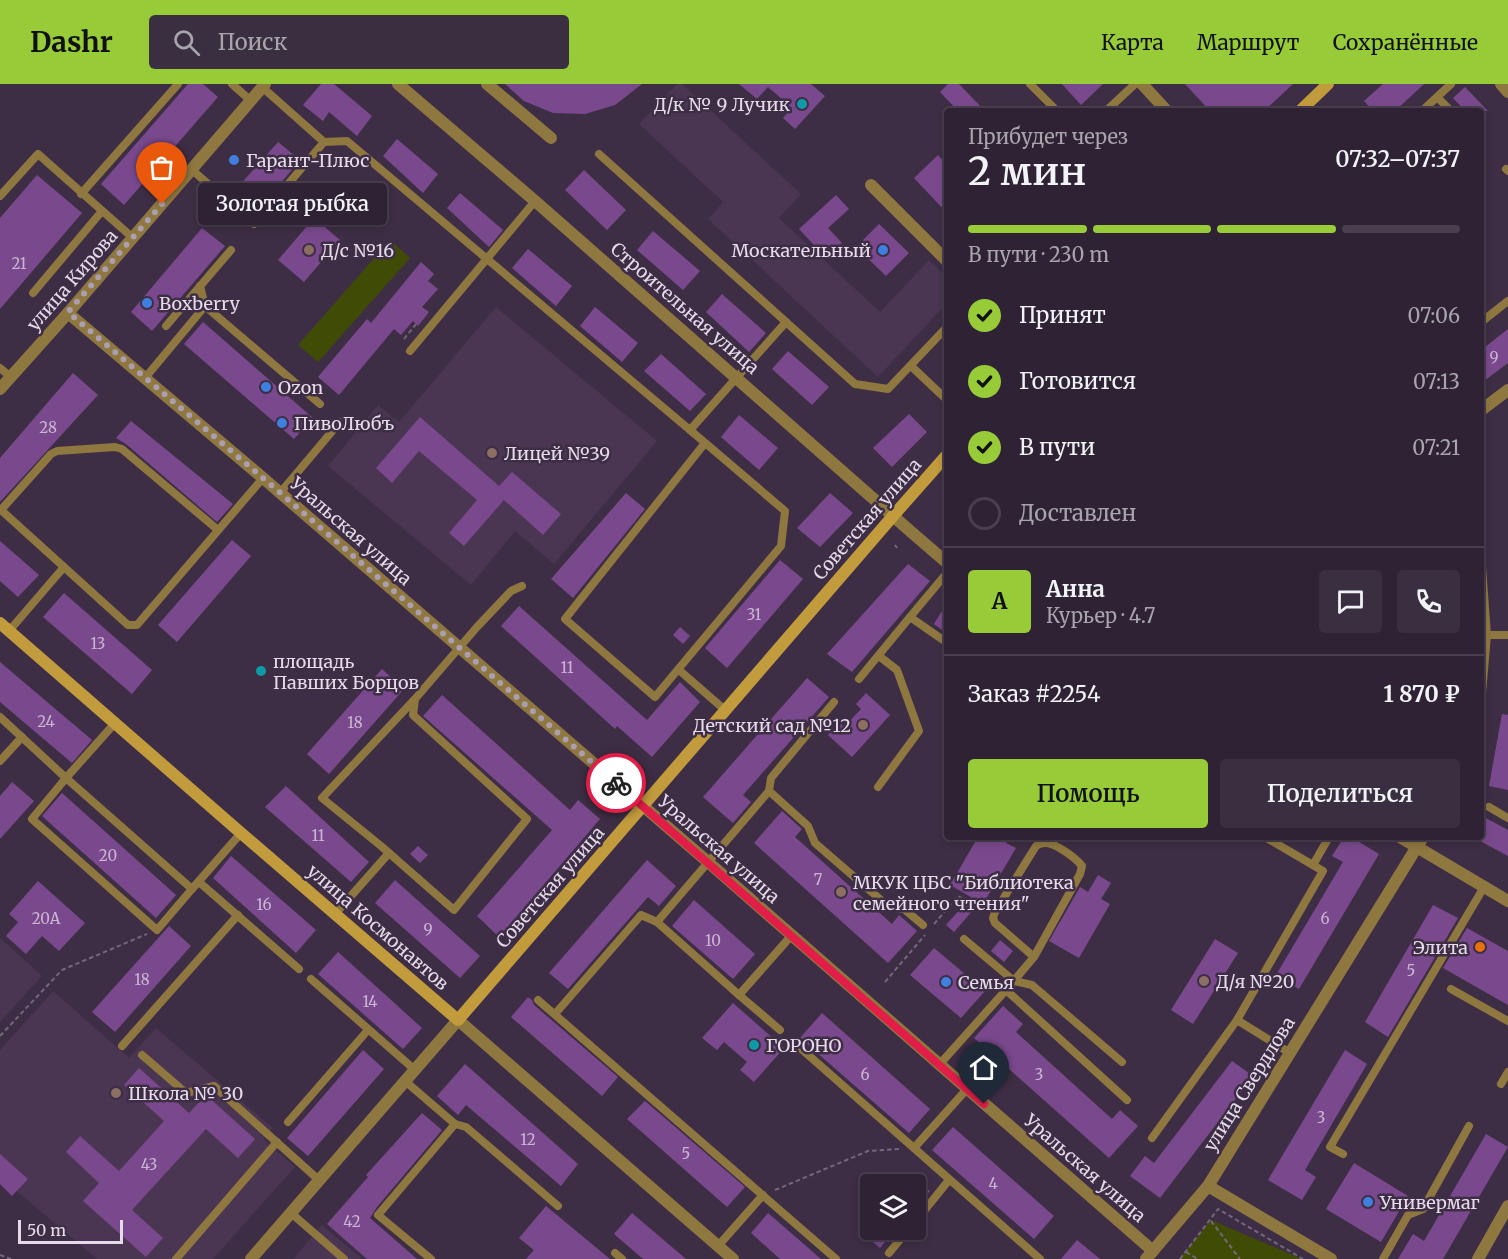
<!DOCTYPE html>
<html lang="ru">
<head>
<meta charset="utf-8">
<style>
	body { margin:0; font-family:Merriweather,serif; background:#3a2f40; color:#f1f3f6; height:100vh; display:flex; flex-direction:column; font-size:22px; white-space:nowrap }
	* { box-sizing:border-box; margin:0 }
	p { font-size:20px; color:#a7a4ac }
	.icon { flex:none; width:33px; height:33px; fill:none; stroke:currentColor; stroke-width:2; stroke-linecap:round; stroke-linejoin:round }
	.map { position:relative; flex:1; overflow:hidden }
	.details { position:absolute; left:944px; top:24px; width:540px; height:732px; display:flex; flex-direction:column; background:#2e2234; border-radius:6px; box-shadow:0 3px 9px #0003,0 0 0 2px #493f4f }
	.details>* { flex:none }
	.tools { position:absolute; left:860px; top:1090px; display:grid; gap:12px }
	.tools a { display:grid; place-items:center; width:66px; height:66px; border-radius:6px; background:#2e2234; box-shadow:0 3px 9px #0003,0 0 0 2px #493f4f; font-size:30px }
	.scale { position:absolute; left:18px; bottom:15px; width:105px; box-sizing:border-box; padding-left:6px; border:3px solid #e5dbe9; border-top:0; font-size:16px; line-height:21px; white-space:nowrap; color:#e5dbe9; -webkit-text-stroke:4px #3e2e45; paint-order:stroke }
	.pin { position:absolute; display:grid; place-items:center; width:51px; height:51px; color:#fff; margin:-62px -26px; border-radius:50% 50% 50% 0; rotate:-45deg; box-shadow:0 0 6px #0007 }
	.pin .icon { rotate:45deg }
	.courier { position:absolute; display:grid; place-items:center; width:60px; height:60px; margin:-30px; border:4px solid #e11d48; border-radius:50%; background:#fff; color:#222; box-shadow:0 2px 8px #0007 }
	.bubble { position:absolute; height:42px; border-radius:6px; background:#2e2234; box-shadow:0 3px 9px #0003,0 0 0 2px #493f4f; font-size:20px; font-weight:600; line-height:42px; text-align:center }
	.head em { font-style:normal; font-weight:600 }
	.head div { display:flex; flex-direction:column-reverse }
	.head { display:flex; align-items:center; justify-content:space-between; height:102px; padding:0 24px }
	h1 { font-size:39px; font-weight:600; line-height:45px }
	.bar { display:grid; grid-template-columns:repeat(4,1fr); gap:9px 6px; align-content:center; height:72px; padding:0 24px }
	.bar i { height:8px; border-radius:4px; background:#493f4f }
	.bar .selected { background:#97cc38 }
	.bar p { grid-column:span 4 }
	.line { display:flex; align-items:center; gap:15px; padding:0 24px; border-top:2px solid #493f4f }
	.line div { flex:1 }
	.round { display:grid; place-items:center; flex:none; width:63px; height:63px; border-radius:6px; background:#3a2f40 }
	ol { padding:0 24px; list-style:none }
	li { display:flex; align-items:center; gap:18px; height:66px }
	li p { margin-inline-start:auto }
	li .icon { padding:6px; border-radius:50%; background:#97cc38; color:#111; stroke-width:4 }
	li:last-child { color:#a7a4ac }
	li i { width:33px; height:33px; border:3px solid #493f4f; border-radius:50% }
	.button { display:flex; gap:12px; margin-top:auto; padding:12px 24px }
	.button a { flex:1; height:69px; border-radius:6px; background:#97cc38; color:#111; font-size:24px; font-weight:600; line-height:69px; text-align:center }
	.button a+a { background:#3a2f40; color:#f1f3f6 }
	header { display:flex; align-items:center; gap:36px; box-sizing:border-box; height:84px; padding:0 30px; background:#97cc38; color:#111 }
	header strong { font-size:28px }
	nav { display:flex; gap:33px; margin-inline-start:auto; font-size:21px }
	.search { width:420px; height:54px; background:#3a2f40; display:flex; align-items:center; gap:15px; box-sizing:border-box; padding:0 21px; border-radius:6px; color:#a7a4ac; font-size:22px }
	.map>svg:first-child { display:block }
	.built { fill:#4a3552 }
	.green { fill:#404c06 }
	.building { fill:#7a498d }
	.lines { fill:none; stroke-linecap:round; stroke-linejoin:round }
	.path { stroke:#75677b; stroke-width:2; stroke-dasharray:4.5 3; stroke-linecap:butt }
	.lane { stroke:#8f7740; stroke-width:8 }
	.street { stroke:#8f7740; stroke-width:12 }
	.secondary { stroke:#c29b3c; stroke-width:12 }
	.done { stroke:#ab9eb0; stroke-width:6; stroke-dasharray:0 10.8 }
	.route { stroke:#e11d48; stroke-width:8 }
	.culture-dot { fill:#0f9aa8; stroke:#3e2e45; stroke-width:2 }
	.shop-dot { fill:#3f7fe0; stroke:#3e2e45; stroke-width:2 }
	.education-dot { fill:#8d6e63; stroke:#3e2e45; stroke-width:2 }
	.food-dot { fill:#e8710a; stroke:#3e2e45; stroke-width:2 }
	.labels { text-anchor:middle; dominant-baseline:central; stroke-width:5; stroke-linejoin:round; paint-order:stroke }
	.number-label { font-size:15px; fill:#cab6d2 }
	.poi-label { font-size:18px; fill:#e5dbe9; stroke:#3e2e45; text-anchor:start }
	.street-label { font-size:18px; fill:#e5dbe9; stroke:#3e2e45 }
</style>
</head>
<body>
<header>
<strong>Dashr</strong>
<div class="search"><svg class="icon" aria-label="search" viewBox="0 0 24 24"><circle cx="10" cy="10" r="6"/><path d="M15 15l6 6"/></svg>Поиск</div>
<nav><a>Карта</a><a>Маршрут</a><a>Сохранённые</a></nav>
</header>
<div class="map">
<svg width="1508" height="1175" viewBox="0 0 1508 1175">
	<rect width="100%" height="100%" fill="#3e2e45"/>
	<g class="built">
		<polygon points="677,0 682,0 801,110 779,134 880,228 929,176 946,193 946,220 878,293 708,135 723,118 639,40"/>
		<polygon points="496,223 657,357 554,480 515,447 471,501 328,382 378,321 399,338"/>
		<polygon points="0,854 42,892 0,938"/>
		<polygon points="53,907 129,974 156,944 273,1044 263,1055 295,1083 213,1175 97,1175 0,1093 0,966"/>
		<polygon points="322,1141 362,1175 293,1175"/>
	</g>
	<g class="green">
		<polygon points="390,156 410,174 318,278 298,261"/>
		<polygon points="1211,1136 1302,1175 1303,1175 1179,1175"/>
	</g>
	<g class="building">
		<polygon points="188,0 203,0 218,13 124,121 101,100"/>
		<polygon points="321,0 334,0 372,32 357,52 329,28 323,37 303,21"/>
		<polygon points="505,0 642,0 615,21 585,30 553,29 524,17"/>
		<polygon points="739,0 811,0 825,12 795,45 783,34 792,24 768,3 757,15"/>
		<polygon points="948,0 959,0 985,27 958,27 940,8"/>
		<polygon points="1062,0 1103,0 1081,21"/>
		<polygon points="1185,0 1293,0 1264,27 1210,27"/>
		<polygon points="1383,0 1424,0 1395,27 1373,27 1364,17"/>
		<polygon points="1465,3 1488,27 1465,27 1453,14"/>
		<polygon points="397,55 438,90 423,109 383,72"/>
		<polygon points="278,58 300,76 254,131 230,112"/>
		<polygon points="938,71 946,80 946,128 914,94"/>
		<polygon points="584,86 626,126 607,146 565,106"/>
		<polygon points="37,91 82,129 0,225 0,134"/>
		<polygon points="460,109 503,146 489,163 447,124"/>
		<polygon points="836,111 849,125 828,144 842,159 826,174 799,145"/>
		<polygon points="314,134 340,156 304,198 278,176"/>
		<polygon points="879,140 909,169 886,192 856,163"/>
		<polygon points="202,144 225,162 152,247 131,228"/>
		<polygon points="653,147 700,187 683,206 637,166"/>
		<polygon points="528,165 572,202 556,222 512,184"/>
		<polygon points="421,178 434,190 428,197 438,205 422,223 429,228 418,242 413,237 401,251 394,245 339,311 318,293 367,235 371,239"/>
		<polygon points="722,210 766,249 749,268 706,228"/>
		<polygon points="595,223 638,259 622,278 580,242"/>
		<polygon points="203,238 313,334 294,355 184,260"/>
		<polygon points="1508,245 1508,279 1480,300 1480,267"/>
		<polygon points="788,267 829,303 812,321 772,285"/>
		<polygon points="661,270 706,310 690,327 644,287"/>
		<polygon points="73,289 98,311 0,418 0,374"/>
		<polygon points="909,330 927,348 892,383 873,364"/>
		<polygon points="739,331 778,364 759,386 721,353"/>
		<polygon points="420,333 499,402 512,388 561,430 543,451 504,416 464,462 449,449 477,416 419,367 392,399 376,384"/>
		<polygon points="131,337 233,420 217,438 126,360 116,354"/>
		<polygon points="626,409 645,425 573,514 551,495"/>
		<polygon points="830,409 853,429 820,463 797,444"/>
		<polygon points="232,456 251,472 177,558 158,541"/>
		<polygon points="0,457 39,491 18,513 0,497"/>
		<polygon points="780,476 803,495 727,584 705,564"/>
		<polygon points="908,480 930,497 852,588 827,570"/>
		<polygon points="64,509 152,586 132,610 43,533"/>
		<polygon points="946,520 946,549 934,540"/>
		<polygon points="519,522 647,636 680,598 700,618 652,673 617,642 615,645 501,542"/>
		<polygon points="680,543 690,552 683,560 673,551"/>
		<polygon points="0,578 92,656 72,679 0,618"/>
		<polygon points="382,585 404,605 329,690 307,670"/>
		<polygon points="807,594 829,613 743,711 751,718 733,739 703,713"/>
		<polygon points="866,609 890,631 852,673 828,651 840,639 844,643 861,625 856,620"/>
		<polygon points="442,611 570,726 578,716 600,735 499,853 477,832 552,746 423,632"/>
		<polygon points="1502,630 1508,631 1508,706 1489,702"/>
		<polygon points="12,698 34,717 0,755 0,712"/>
		<polygon points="286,702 369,778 351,798 265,723"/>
		<polygon points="62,709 176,811 156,834 42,732"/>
		<polygon points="782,727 802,745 795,753 892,840 899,831 917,847 888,879 754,759"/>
		<polygon points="1480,731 1508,746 1508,772 1480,757"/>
		<polygon points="978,753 1009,753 1006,759 1016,764 983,820 980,818 954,848 946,841 971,813 950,801"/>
		<polygon points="1344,753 1351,753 1379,770 1299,905 1276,891 1343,778 1332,772"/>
		<polygon points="418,762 428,771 420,779 410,770"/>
		<polygon points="231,772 316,846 296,869 213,794"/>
		<polygon points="647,776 676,802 659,822 648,813 568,905 549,889"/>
		<polygon points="1098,791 1111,799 1101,815 1110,820 1079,874 1049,857 1080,803 1088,808"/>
		<polygon points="395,796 480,872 460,894 375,819"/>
		<polygon points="38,797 85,839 59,867 42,852 26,870 6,852 18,838 9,830"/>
		<polygon points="694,816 755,870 733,895 672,842"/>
		<polygon points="1433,821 1458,834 1388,953 1365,938"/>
		<polygon points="169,842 191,862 115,948 92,928"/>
		<polygon points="1467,844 1508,867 1508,921 1443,884"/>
		<polygon points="1215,855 1238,869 1193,940 1171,926"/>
		<polygon points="1000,856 1013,867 1004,878 991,867"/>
		<polygon points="934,864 985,907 961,934 910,891"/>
		<polygon points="338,868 422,944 403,965 318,890"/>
		<polygon points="528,913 532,916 534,921 618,993 602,1012 511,933"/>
		<polygon points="733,919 784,964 754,998 740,986 747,978 724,958 717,966 702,954"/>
		<polygon points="1003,922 1023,940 1016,948 1112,1035 1120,1026 1138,1042 1109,1074 974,954"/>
		<polygon points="822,929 930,1025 909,1049 800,954"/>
		<polygon points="363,966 384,985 308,1072 287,1054"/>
		<polygon points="1345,966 1367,980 1305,1086 1316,1093 1302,1116 1268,1096"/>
		<polygon points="1232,977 1253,992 1160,1114 1130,1092 1145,1072 1154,1079"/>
		<polygon points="465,980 578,1080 561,1102 466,1021 458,1031 437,1012"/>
		<polygon points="139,984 189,1029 206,1011 255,1055 238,1074 206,1045 132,1126 163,1154 146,1173 83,1117 99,1099 66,1068 80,1052 119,1087 164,1037 124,1001"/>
		<polygon points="645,1017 745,1103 727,1123 627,1035"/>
		<polygon points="422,1029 442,1046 377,1123 370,1134 417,1175 367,1175 327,1140 368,1093 366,1091"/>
		<polygon points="953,1043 1054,1132 1034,1155 932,1066"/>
		<polygon points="1486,1050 1508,1063 1443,1175 1398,1175 1413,1150 1424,1157"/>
		<polygon points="0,1070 28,1095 12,1112 0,1100"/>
		<polygon points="1354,1079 1408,1112 1381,1158 1326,1125"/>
		<polygon points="909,1088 930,1107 915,1124 915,1101 897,1101"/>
		<polygon points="546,1122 610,1175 526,1175 534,1166 519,1154"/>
		<polygon points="632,1129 686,1175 643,1175 614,1150"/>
		<polygon points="768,1129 821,1175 780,1175 751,1149"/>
		<polygon points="859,1146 895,1146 880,1164"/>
		<polygon points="1077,1156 1100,1175 1061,1175"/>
	</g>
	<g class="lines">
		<g class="path">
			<polyline points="404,255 416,240"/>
			<polyline points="895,461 897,464"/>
			<polyline points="934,840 958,812 983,827"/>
			<polyline points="885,898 925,851"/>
			<polyline points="0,952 62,886 147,850"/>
			<polyline points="775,1106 868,1067 899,1065"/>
			<polyline points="1211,1137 1240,1175"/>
			<polyline points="1186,1168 1198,1175"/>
			<polyline points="0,1171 11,1175"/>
			<polyline points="1180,1175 1218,1125 1303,1175"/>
		</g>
		<g class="lane">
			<polyline points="232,0 250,16"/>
			<polyline points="1030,0 1057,27"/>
			<polyline points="262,3 324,58"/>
			<polyline points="1437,13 1451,27"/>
			<polyline points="1106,27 1135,0"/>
			<polyline points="1422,27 1451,0"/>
			<polyline points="599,70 855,300 888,305 946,244"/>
			<polyline points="191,85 254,140 324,58 347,57 690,346 785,427 781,462 655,613 565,535 705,359"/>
			<polyline points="1506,85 1508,87"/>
			<polyline points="81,110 178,0"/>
			<polyline points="0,112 38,70 133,154"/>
			<polyline points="200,202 205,222"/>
			<polyline points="33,209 102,127"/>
			<polyline points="1480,239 1508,217"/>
			<polyline points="166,242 231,166"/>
			<polyline points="410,267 535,117"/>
			<polyline points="911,282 946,315"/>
			<polyline points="0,284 11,293"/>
			<polyline points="145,294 205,222 320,320"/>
			<polyline points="690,346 786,238"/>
			<polyline points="280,409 340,338"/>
			<polyline points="218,446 122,365 115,363 57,367 51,370 1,426 128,541 137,541 263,394"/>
			<polyline points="910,533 946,490"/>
			<polyline points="9,547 64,483"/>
			<polyline points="1485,551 1508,551"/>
			<polyline points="679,586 725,626"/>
			<polyline points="859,595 910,533 946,558"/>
			<polyline points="415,615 413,631 527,735 454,826 381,762 322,714 415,615 477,543 511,507 522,502"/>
			<polyline points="834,618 771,694 769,707 808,742 815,759 889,823 904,825 923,841"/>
			<polyline points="0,633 66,694 32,735 157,846 192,805"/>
			<polyline points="115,639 66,694 192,805 241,749"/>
			<polyline points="0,677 22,653"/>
			<polyline points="878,703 919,647 897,586 879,572"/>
			<polyline points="1489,723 1508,734"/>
			<polyline points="1313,781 1329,753"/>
			<polyline points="199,798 299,885"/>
			<polyline points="335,830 389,769"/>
			<polyline points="657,838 769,707"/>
			<polyline points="964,855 1014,897 1032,901 1122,978"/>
			<polyline points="311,895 415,986"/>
			<polyline points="1451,905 1508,937"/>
			<path d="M1006 906 1034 873 1080 790 1082 782C1076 774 1054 758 1045 759 1042 759 1039 760 1036 762L995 828 993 834 995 839 1034 873"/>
			<polyline points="739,911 780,946"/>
			<polyline points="538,916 836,1175"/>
			<polyline points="555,930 641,831 657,838 739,911 791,852"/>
			<polyline points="1237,936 1290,969"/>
			<polyline points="122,962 238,831"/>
			<polyline points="798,962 1040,1175"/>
			<polyline points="142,971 186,1009 214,1002 320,1097"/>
			<polyline points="939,981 1006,906 1127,1016"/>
			<polyline points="405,997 455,1040"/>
			<polyline points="1501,1000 1508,988"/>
			<polyline points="288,1038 368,946"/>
			<polyline points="1152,1054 1237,936 1323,787 1265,753"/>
			<polyline points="914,1064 967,1005"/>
			<polyline points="1343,1070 1330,1063 1484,803"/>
			<polyline points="291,1129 344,1175"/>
			<polyline points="915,1138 949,1096"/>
			<polyline points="718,1162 763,1111"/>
			<polyline points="615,1169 622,1175"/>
			<polyline points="889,1169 908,1146"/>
			<polyline points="176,1175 277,1058"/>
			<polyline points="431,1175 378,1131 455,1040 466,1043 558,1122"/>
			<polyline points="1383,1175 1408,1131 1423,1125 1469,1042"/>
		</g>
		<g class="street">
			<polyline points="398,0 535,117 909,446 946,478"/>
			<polyline points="487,0 551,54"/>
			<polyline points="1142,0 1167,27"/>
			<polyline points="1501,0 1508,8"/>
			<polyline points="871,101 946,176"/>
			<polyline points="68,229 263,394 708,778 1153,1167"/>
			<polyline points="0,305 68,229 265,0"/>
			<polyline points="1480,327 1508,306"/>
			<polyline points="1480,483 1485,551 1480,609"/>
			<polyline points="1400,753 1508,817"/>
			<polyline points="1208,1102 1331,1175"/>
			<polyline points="251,1175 458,936 733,1175"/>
			<polyline points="1146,1175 1208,1102 1423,753"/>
			<polyline points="1478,1175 1508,1122"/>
		</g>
		<g class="secondary">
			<polyline points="1300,27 1328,0"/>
			<polyline points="0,539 241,749 458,936 893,432 946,372"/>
		</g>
	</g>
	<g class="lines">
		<polyline class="done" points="162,120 68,228 263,394 616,699"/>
		<polyline class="route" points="616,699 984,1020"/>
	</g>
	<g class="culture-dot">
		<circle cx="802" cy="20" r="6"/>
		<circle cx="261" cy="587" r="6"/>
		<circle cx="754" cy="961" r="6"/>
	</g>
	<g class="shop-dot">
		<circle cx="234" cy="76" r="6"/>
		<circle cx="883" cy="166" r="6"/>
		<circle cx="147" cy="219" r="6"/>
		<circle cx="266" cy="303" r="6"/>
		<circle cx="282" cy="339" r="6"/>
		<circle cx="946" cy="898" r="6"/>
		<circle cx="1368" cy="1118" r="6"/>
	</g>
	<g class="education-dot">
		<circle cx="309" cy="166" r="6"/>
		<circle cx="492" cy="369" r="6"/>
		<circle cx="863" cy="641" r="6"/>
		<circle cx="841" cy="808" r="6"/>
		<circle cx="1204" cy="897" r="6"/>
		<circle cx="116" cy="1009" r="6"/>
	</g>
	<circle class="food-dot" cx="1480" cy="863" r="6"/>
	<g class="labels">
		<g class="number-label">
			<text x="19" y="179">21</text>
			<text x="1494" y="273">9</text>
			<text x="48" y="343">28</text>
			<text x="754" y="530">31</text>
			<text x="98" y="559">13</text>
			<text x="567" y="583">11</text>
			<text x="46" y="637">24</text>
			<text x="355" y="638">18</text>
			<text x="318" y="751">11</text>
			<text x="108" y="771">20</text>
			<text x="818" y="795">7</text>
			<text x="264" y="820">16</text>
			<text x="46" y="834">20А</text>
			<text x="1325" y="834">6</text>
			<text x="428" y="845">9</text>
			<text x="713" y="856">10</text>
			<text x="1411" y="886">5</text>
			<text x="142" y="895">18</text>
			<text x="370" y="917">14</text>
			<text x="865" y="990">6</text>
			<text x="1039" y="990">3</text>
			<text x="1321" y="1033">3</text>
			<text x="528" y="1055">12</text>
			<text x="686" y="1069">5</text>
			<text x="149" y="1080">43</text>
			<text x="993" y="1099">4</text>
			<text x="352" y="1137">42</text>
		</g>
		<g class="poi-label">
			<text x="790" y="20" text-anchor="end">Д/к № 9 Лучик</text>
			<text x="246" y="76">Гарант-Плюс</text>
			<text x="321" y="166">Д/с №16</text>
			<text x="871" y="166" text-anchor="end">Москательный</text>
			<text x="159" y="219">Boxberry</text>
			<text x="278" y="303">Ozon</text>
			<text x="294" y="339">ПивоЛюбъ</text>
			<text x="504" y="369">Лицей №39</text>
			<text x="273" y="577">площадь<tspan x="273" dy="21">Павших Борцов</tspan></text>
			<text x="851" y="641" text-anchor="end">Детский сад №12</text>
			<text x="853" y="798">МКУК ЦБС "Библиотека<tspan x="853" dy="21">семейного чтения"</tspan></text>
			<text x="1468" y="863" text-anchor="end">Элита</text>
			<text x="1216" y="897">Д/я №20</text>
			<text x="958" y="898">Семья</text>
			<text x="766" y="961">ГОРОНО</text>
			<text x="128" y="1009">Школа № 30</text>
			<text x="1380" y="1118">Универмаг</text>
		</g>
		<g class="street-label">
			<text transform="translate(72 196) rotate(-49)">улица Кирова</text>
			<text transform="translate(685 224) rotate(41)">Строительная улица</text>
			<text transform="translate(867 435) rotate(-49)">Советская улица</text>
			<text transform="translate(351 447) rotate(41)">Уральская улица</text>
			<text transform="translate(719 765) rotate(41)">Уральская улица</text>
			<text transform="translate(550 803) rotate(-49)">Советская улица</text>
			<text transform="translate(378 843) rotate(41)">улица Космонавтов</text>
			<text transform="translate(1249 1000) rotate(-58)">улица Свердлова</text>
			<text transform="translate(1085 1084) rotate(41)">Уральская улица</text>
		</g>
	</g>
</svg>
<div class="tools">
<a><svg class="icon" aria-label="layers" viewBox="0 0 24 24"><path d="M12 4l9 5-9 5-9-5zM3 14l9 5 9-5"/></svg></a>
</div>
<div class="scale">50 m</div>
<div class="pin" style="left:162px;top:120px;background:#ea580c"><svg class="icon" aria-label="bag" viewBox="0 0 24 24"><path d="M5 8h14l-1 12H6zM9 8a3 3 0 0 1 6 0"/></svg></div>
<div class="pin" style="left:984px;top:1020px;background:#1f2937"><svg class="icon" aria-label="home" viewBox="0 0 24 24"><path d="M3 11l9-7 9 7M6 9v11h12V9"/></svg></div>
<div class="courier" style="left:616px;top:699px"><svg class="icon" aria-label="bike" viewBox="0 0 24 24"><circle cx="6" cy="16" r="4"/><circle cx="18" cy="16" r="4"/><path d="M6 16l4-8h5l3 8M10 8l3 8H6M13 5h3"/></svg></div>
<div class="bubble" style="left:198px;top:99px;width:189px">Золотая рыбка</div>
<section class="details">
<div class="head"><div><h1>2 мин</h1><p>Прибудет через</p></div><em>07:32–07:37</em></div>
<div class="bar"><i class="selected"></i><i class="selected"></i><i class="selected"></i><i></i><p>В пути · 230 m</p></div>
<ol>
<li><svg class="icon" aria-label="check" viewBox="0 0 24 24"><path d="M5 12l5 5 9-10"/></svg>Принят<p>07:06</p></li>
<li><svg class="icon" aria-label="check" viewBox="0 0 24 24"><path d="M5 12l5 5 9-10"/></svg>Готовится<p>07:13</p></li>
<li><svg class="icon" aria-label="check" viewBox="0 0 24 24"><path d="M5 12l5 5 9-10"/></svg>В пути<p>07:21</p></li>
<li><i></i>Доставлен</li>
</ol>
<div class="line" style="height:108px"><b class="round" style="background:#97cc38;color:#111">А</b><div><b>Анна</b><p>Курьер · 4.7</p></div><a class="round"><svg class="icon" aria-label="chat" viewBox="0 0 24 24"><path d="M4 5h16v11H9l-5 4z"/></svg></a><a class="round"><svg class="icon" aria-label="phone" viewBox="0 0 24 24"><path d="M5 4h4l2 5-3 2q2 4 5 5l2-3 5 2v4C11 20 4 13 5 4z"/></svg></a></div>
<div class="line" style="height:78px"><div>Заказ #2254</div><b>1 870 ₽</b></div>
<div class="button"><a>Помощь</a><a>Поделиться</a></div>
</section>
</div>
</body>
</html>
